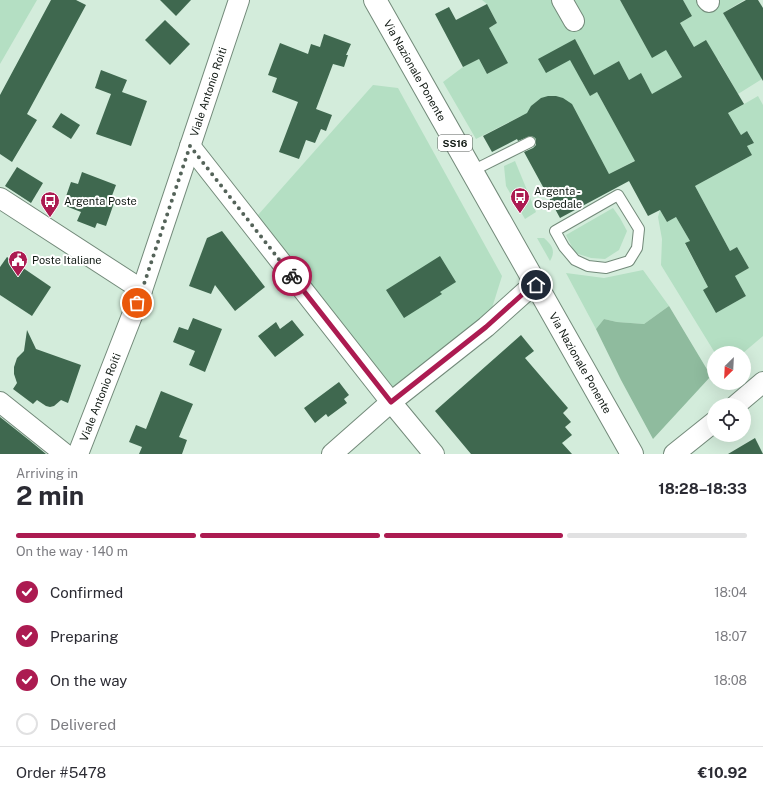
<!DOCTYPE html>
<html lang="en">
<head>
<meta charset="utf-8">
<style>
	body { margin:0; font-family:"Public Sans",sans-serif; background:#f2f2f3; color:#2b2b33; height:100vh; display:flex; flex-direction:column; font-size:15px; white-space:nowrap }
	* { box-sizing:border-box; margin:0 }
	p { font-size:13px; color:#7c7c81 }
	.icon { flex:none; width:22px; height:22px; fill:none; stroke:currentColor; stroke-width:2; stroke-linecap:round; stroke-linejoin:round }
	.map { position:relative; height:454px; overflow:hidden }
	.drawer { display:flex; flex-direction:column; background:#fff; flex:1 }
	.drawer>* { flex:none }
	.needle { width:26px; rotate:204deg }
	.controls { position:absolute; left:707px; top:346px; display:grid; gap:8px }
	.controls a { display:grid; place-items:center; width:44px; height:44px; border-radius:50%; background:#fff; box-shadow:0 4px 16px #0002; font-size:20px }
	.pin { position:absolute; display:grid; place-items:center; width:34px; height:34px; color:#fff; margin:-17px; border:2px solid #fff; border-radius:50%; box-shadow:0 1px 4px #0007 }
	.courier { position:absolute; display:grid; place-items:center; width:40px; height:40px; margin:-20px; border:3px solid #ac1b51; border-radius:50%; background:#fff; color:#222; box-shadow:0 1px 5px #0007 }
	.summary em { font-style:normal; font-weight:700 }
	.summary div { display:flex; flex-direction:column-reverse }
	.summary { display:flex; align-items:center; justify-content:space-between; height:68px; padding:0 16px }
	h1 { font-size:26px; font-weight:700; line-height:30px }
	.bar { display:grid; grid-template-columns:repeat(4,1fr); gap:6px 4px; align-content:center; height:48px; padding:0 16px }
	.bar i { height:5px; border-radius:3px; background:#e1e1e2 }
	.bar .current { background:#ac1b51 }
	.bar p { grid-column:span 4 }
	.line { display:flex; align-items:center; gap:10px; padding:0 16px; border-top:1px solid #e1e1e2 }
	.line div { flex:1 }
	ol { padding:0 16px; list-style:none }
	li { display:flex; align-items:center; gap:12px; height:44px }
	li p { margin-inline-start:auto }
	li .icon { padding:4px; border-radius:50%; background:#ac1b51; color:#fff; stroke-width:4 }
	li:last-child { color:#7c7c81 }
	li i { width:22px; height:22px; border:2px solid #e1e1e2; border-radius:50% }
	.map>svg:first-child { display:block }
	.green { fill:#b4dfc3 }
	.forest { fill:#8fbb9e }
	.building { fill:#3f684f }
	.lines { fill:none; stroke-linecap:round; stroke-linejoin:round }
	.service-casing { stroke:#738a7a; stroke-width:12 }
	.minor-casing { stroke:#738a7a; stroke-width:22 }
	.primary-casing { stroke:#738a7a; stroke-width:24 }
	.service { stroke:#fff; stroke-width:10 }
	.minor { stroke:#fff; stroke-width:20 }
	.primary { stroke:#fff; stroke-width:22 }
	.done { stroke:#546359; stroke-width:4; stroke-dasharray:0 7.2 }
	.route { stroke:#ac1b51; stroke-width:5 }
	.labels { text-anchor:middle; dominant-baseline:central; stroke-width:4; stroke-linejoin:round; paint-order:stroke }
	.shield { fill:#fff; stroke:#585e5a; stroke-width:1 }
	.shield-label { font-size:10px; font-weight:bold; fill:#101913 }
	.street-label { font-size:11px; fill:#101913; stroke:#fff }
	.poi-label { font-size:11px; fill:#101913; stroke:#fff; text-anchor:start }
</style>
</head>
<body>
<div class="map">
<svg width="763" height="454" viewBox="0 0 763 454">
	<rect width="100%" height="100%" fill="#d3ecdb"/>
	<g class="green">
		<polygon points="0,0 37,0 0,64"/>
		<polygon points="482,0 620,0 644,43 658,36 682,77 663,88 668,135 640,74 629,80 619,61 582,82 590,95 597,92 623,139 640,158 609,174 582,124 538,148 526,123 521,116 476,139 443,82 463,67 479,59 487,74 507,63 489,28 497,23 487,4"/>
		<polygon points="683,0 744,0 723,13 762,79 738,94 718,59 705,66 680,23 692,16"/>
		<polygon points="373,85 398,88 502,276 486,327 391,402 251,223"/>
		<polygon points="758,96 763,105 763,336 743,353 715,353 661,265 662,239 658,217 660,210 667,222 676,217 690,241 685,244 708,287 716,313 746,296 735,276 749,268 737,247 730,251 695,186 752,155 747,146 754,143 748,132 741,135 680,141"/>
		<polygon points="515,161 536,212 525,219 506,186 504,166"/>
		<polygon points="613,208 620,218 627,231 619,250 605,259 591,258 575,253 566,235"/>
		<path d="M537 238H544C552 245 556 251 550 261Z"/>
		<polygon points="643,270 669,306 644,324 617,322 604,319 596,329 566,273 604,278"/>
	</g>
	<polygon class="forest" points="669,306 711,376 653,439 621,380 596,329 604,319 617,322 644,324"/>
	<g class="building">
		<polygon points="51,0 76,0 86,5 27,114 37,120 12,162 0,154 0,95"/>
		<polygon points="160,0 191,0 176,16"/>
		<polygon points="620,0 683,0 692,16 680,23 694,47 706,40 744,104 728,113 741,135 747,131 754,143 747,146 752,155 695,186 730,251 737,247 749,268 735,276 746,296 716,313 703,290 708,287 685,243 690,241 676,217 667,222 660,210 648,216 629,181 560,218 524,152 533,148 536,145 536,139 534,137 530,136 518,141 517,139 492,152 483,136 527,113 531,106 541,98 548,96 556,96 563,98 572,104 609,174 635,161 597,92 590,96 570,60 546,73 538,59 575,39 594,75 619,61 629,80 641,73 652,94 682,77 666,50 652,58"/>
		<polygon points="746,0 758,0 763,8 763,81 723,13"/>
		<polygon points="487,4 497,23 489,28 508,63 487,74 479,59 463,67 435,14 449,7 456,20"/>
		<polygon points="165,20 190,44 170,65 145,40"/>
		<polygon points="324,34 351,44 346,55 348,55 344,67 333,64 316,109 332,115 326,131 321,129 315,143 306,140 299,159 279,152 298,102 272,92 277,78 268,75 280,43 308,54 311,44 320,47"/>
		<polygon points="101,70 127,80 122,92 147,101 131,146 96,134 111,94 95,88"/>
		<polygon points="61,113 80,125 71,139 52,127"/>
		<polygon points="17,167 43,183 31,203 5,186"/>
		<polygon points="82,172 116,185 110,201 114,203 106,226 97,223 95,228 77,221 81,212 63,205 71,182 78,184"/>
		<polygon points="222,231 265,287 235,311 215,285 211,294 189,286 207,238"/>
		<polygon points="440,256 456,282 440,292 442,294 404,318 386,290"/>
		<polygon points="7,257 51,287 32,316 0,295 0,267"/>
		<polygon points="193,318 222,329 205,372 189,365 195,351 173,342 179,327 188,330"/>
		<polygon points="292,320 304,335 275,357 258,336 276,322 280,329"/>
		<polygon points="27,330 36,349 81,365 68,403 61,400 54,406 50,407 46,406 37,400 33,404 13,389 17,383 14,374 14,367 17,358 24,351"/>
		<polygon points="521,335 534,351 525,358 568,408 563,413 571,422 565,427 572,435 562,443 572,454 471,454 435,411"/>
		<polygon points="339,382 349,395 344,399 347,403 328,417 326,414 315,423 304,408"/>
		<polygon points="161,391 193,404 179,437 187,440 182,454 139,454 142,447 129,442 136,425 146,429"/>
		<polygon points="0,417 29,440 46,454 0,454"/>
		<polygon points="755,438 763,454 728,454"/>
	</g>
	<g class="lines">
		<defs>
			<g id="service">
				<polyline points="472,171 530,142"/>
				<polygon points="618,195 639,229 637,248 629,261 606,268 588,266 575,260 564,247 555,231"/>
			</g>
			<g id="minor">
				<polyline points="562,0 574,21"/>
				<polyline points="707,0 709,2"/>
				<polyline points="190,146 391,402 434,454"/>
				<polyline points="0,198 142,290"/>
				<polyline points="0,402 65,454"/>
				<polyline points="736,405 763,382"/>
				<path id="s1" d="M78 454 142 290 239 0"/>
				<polyline points="332,454 391,402 486,327 525,292 536,285"/>
				<polyline points="674,454 714,422"/>
			</g>
			<g id="primary">
				<path id="s2" d="M375 0 632 454"/>
			</g>
		</defs>
		<use href="#service" class="service-casing"/>
		<use href="#minor" class="minor-casing"/>
		<use href="#primary" class="primary-casing"/>
		<use href="#service" class="service"/>
		<use href="#minor" class="minor"/>
		<use href="#primary" class="primary"/>
	</g>
	<g class="lines">
		<polyline class="done" points="137,303 142,290 190,146 292,276"/>
		<polyline class="route" points="292,276 391,402 486,327 525,292 536,285"/>
	</g>
	<defs>
		<symbol id="bus-pin" viewBox="-11 -11 22 30"><path d="M0 17L-7.5 6A9.5 9.5 0 1 1 7.5 6Z" fill="#ac1b51" stroke="#fff"/><path d="M-5-6H5V4H4V6H2V4H-2V6H-4V4H-5ZM-3.5-4V0h7V-4ZM-3.5 1.2v1.5H-2V1.2ZM2 1.2v1.5H3.5V1.2Z" fill="#fff"/></symbol>
		<symbol id="civic-pin" viewBox="-11 -11 22 30"><path d="M0 17L-7.5 6A9.5 9.5 0 1 1 7.5 6Z" fill="#ac1b51" stroke="#fff"/><path d="M-.6-6.5H3V-4.5H.6V-3L4-1V1h2V6H-6V1h2V-1L-.6-3ZM-1.2 2.5V6h2.4V2.5Z" fill="#fff"/></symbol>
	</defs>
	<g fill-rule="evenodd">
		<use href="#bus-pin" x="509" y="186" width="22" height="30"/>
		<use href="#bus-pin" x="39" y="190" width="22" height="30"/>
		<use href="#civic-pin" x="7" y="249" width="22" height="30"/>
	</g>
	<g class="labels">
		<rect class="shield" x="438" y="135" width="34" height="16" rx="3"/>
		<g class="shield-label">
			<text x="455" y="143">SS16</text>
		</g>
		<g class="street-label">
			<text stroke="none"><textPath href="#s2" startOffset="81">Via Nazionale Ponente</textPath></text>
			<text stroke="none"><textPath href="#s1" startOffset="385">Viale Antonio Roiti</textPath></text>
			<text stroke="none"><textPath href="#s2" startOffset="417">Via Nazionale Ponente</textPath></text>
			<text stroke="none"><textPath href="#s1" startOffset="61">Viale Antonio Roiti</textPath></text>
		</g>
		<g class="poi-label">
			<text x="534" y="191">Argenta -<tspan x="534" dy="13">Ospedale</tspan></text>
			<text x="64" y="201">Argenta Poste</text>
			<text x="32" y="260">Poste Italiane</text>
		</g>
	</g>
</svg>
<div class="controls">
<a><svg class="needle" viewBox="-14 -14 28 28"><path d="M0-13l5 13h-10z" fill="#e53935"/><path d="M0 13l5-13h-10z" fill="#7c7c81"/></svg></a>
<a><svg class="icon" aria-label="locate" viewBox="0 0 24 24"><circle cx="12" cy="12" r="6"/><path d="M12 2v4M12 18v4M2 12h4M18 12h4"/></svg></a>
</div>
<div class="pin" style="left:137px;top:303px;background:#ea580c"><svg class="icon" aria-label="bag" viewBox="0 0 24 24"><path d="M5 8h14l-1 12H6zM9 8a3 3 0 0 1 6 0"/></svg></div>
<div class="pin" style="left:536px;top:285px;background:#1f2937"><svg class="icon" aria-label="home" viewBox="0 0 24 24"><path d="M3 11l9-7 9 7M6 9v11h12V9"/></svg></div>
<div class="courier" style="left:292px;top:276px"><svg class="icon" aria-label="bike" viewBox="0 0 24 24"><circle cx="6" cy="16" r="4"/><circle cx="18" cy="16" r="4"/><path d="M6 16l4-8h5l3 8M10 8l3 8H6M13 5h3"/></svg></div>
</div>
<section class="drawer">
<div class="summary"><div><h1>2 min</h1><p>Arriving in</p></div><em>18:28–18:33</em></div>
<div class="bar"><i class="current"></i><i class="current"></i><i class="current"></i><i></i><p>On the way · 140 m</p></div>
<ol>
<li><svg class="icon" aria-label="check" viewBox="0 0 24 24"><path d="M5 12l5 5 9-10"/></svg>Confirmed<p>18:04</p></li>
<li><svg class="icon" aria-label="check" viewBox="0 0 24 24"><path d="M5 12l5 5 9-10"/></svg>Preparing<p>18:07</p></li>
<li><svg class="icon" aria-label="check" viewBox="0 0 24 24"><path d="M5 12l5 5 9-10"/></svg>On the way<p>18:08</p></li>
<li><i></i>Delivered</li>
</ol>
<div class="line" style="height:52px"><div>Order #5478</div><b>€10.92</b></div>
</section>
</body>
</html>
